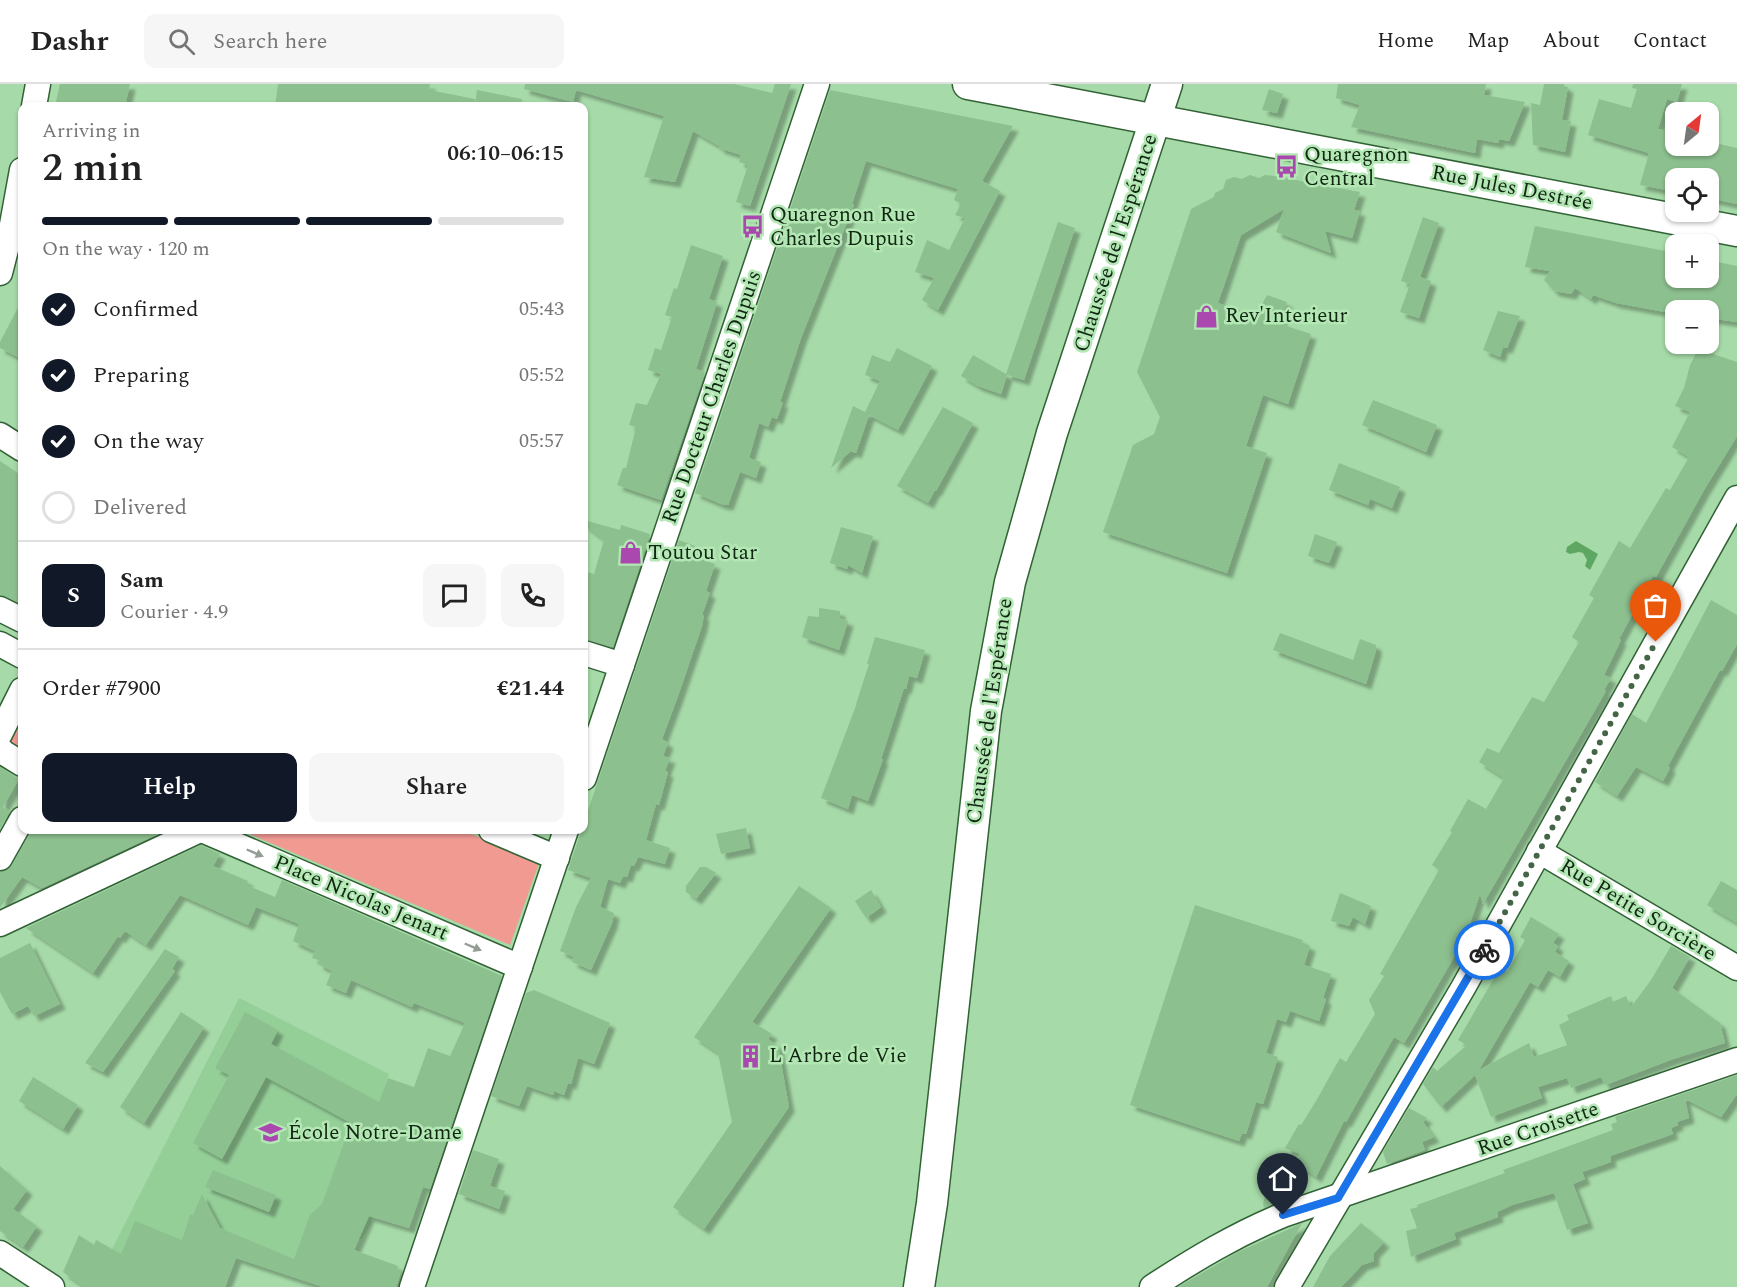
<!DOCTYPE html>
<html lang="en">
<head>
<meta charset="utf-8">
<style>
	body { margin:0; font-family:Spectral,serif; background:#f6f6f6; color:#222; height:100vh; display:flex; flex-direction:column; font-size:22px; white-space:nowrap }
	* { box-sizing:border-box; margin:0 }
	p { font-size:20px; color:#767676 }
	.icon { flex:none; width:33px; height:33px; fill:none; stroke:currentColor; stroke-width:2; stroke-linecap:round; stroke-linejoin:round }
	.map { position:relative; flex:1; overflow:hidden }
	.side { position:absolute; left:18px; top:18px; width:570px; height:732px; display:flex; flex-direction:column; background:#fff; border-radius:12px; box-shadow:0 2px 4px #0004 }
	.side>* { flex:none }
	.needle { width:39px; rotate:29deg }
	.controls { position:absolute; left:1665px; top:18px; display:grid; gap:12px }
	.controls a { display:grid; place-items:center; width:54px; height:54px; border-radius:12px; background:#fff; box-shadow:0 2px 4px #0004; font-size:30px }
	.pin { position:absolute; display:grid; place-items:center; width:51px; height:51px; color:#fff; margin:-62px -26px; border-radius:50% 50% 50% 0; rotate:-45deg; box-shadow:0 0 6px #0007 }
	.pin .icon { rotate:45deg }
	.courier { position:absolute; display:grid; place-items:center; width:60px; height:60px; margin:-30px; border:4px solid #1a73e8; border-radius:50%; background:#fff; color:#222; box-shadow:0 2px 8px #0007 }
	.overview em { font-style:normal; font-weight:600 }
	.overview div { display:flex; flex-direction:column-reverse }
	.overview { display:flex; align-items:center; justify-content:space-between; height:102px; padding:0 24px }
	h1 { font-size:39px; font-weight:600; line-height:45px }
	.bar { display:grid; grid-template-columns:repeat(4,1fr); gap:9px 6px; align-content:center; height:72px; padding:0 24px }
	.bar i { height:8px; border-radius:4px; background:#e0e0e0 }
	.bar .active { background:#111827 }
	.bar p { grid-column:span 4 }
	.line { display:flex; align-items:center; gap:15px; padding:0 24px; border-top:2px solid #e0e0e0 }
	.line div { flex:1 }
	.round { display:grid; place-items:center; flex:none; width:63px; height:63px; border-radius:12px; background:#f6f6f6 }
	ol { padding:0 24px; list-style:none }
	li { display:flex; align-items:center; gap:18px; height:66px }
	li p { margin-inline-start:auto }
	li .icon { padding:6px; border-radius:50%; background:#111827; color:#fff; stroke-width:4 }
	li:last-child { color:#767676 }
	li i { width:33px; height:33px; border:3px solid #e0e0e0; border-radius:50% }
	.action { display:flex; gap:12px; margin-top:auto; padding:12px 24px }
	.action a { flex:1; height:69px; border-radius:12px; background:#111827; color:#fff; font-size:24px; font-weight:600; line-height:69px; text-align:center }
	.action a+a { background:#f6f6f6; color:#222 }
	header { display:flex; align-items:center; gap:36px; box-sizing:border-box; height:84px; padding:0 30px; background:#fff; border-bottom:2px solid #e0e0e0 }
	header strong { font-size:28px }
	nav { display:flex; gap:33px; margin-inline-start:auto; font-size:21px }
	.search { width:420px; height:54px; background:#f6f6f6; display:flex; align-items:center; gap:15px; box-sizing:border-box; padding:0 21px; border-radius:12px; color:#767676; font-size:22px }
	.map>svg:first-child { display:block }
	.built { fill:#95cf98 }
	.green { fill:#f09a92 }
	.water { fill:#5ea763 }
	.building { fill:#8dc08f; filter:url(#shadow) }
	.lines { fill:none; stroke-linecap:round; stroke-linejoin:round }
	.minor-casing { stroke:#316235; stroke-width:27 }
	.major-casing { stroke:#316235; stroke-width:33 }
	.minor { stroke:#fff; stroke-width:24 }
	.major { stroke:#fff; stroke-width:30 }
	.oneway { fill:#949d95 }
	.done { stroke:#456547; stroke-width:6; stroke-dasharray:0 10.8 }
	.route { stroke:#1a73e8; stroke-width:8 }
	.labels { text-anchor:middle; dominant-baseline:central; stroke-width:5; stroke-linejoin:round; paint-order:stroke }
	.poi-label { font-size:21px; fill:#112613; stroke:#b3e7b4; text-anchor:start }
	.street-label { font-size:21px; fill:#112613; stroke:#b3e7b4 }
</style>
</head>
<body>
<header>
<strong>Dashr</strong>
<div class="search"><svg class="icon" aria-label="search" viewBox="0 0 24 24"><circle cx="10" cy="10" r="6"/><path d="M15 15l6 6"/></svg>Search here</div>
<nav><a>Home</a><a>Map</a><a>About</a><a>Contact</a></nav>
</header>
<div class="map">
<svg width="1737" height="1203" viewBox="0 0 1737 1203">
	<defs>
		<filter id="shadow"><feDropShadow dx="5.5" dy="5.5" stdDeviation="1.5" flood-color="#0004"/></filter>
	</defs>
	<rect width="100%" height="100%" fill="#a6daa8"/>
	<polygon class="built" points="239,914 389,990 350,1107 377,1117 371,1139 362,1155 355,1155 328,1164 314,1200 236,1171 163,1203 93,1203"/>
	<g class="green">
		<polygon points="22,618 22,675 4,653"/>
		<polygon points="240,746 462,746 539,779 510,861"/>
	</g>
	<polygon class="water" points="1576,457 1598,470 1590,486 1585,482 1587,476 1583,469 1579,468 1570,470 1566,468 1567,463"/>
	<g class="building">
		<polygon points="60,0 130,0 125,22 55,22"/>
		<polygon points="278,0 430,0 429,6 475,15 475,20 477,6 522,15 521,22 275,22"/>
		<polygon points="525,0 734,0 772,9 775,0 791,0 750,122 736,118 748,81 739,78 741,71 719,64 719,62 693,47 675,98 644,93 664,32 576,6 573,18 524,5"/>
		<polygon points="1338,0 1486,0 1484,11 1525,18 1509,57 1499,55 1498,59 1477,55 1475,69 1351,43 1360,21 1336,14"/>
		<polygon points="1544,0 1564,0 1564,2 1568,3 1562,36 1571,37 1565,68 1533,61 1531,19 1540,21"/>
		<polygon points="1633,0 1682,0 1677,18 1667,15 1658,45 1673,48 1672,51 1676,52 1676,62 1714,62 1715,59 1737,64 1737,120 1708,114 1708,94 1671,94 1672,107 1640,101 1649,69 1588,51 1599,15 1631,24 1637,5 1632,4"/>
		<polygon points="1269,5 1283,10 1277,29 1262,26"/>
		<polygon points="830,6 1013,42 982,97 1000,107 938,226 922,216 934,194 915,188 927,156 949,166 965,134 955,131 961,120 954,116 958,105 866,77 852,120 854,121 801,254 780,318 783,318 777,335 772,333 768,343 759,339 749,374 761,378 756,394 740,388 728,421 721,420 695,409"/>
		<polygon points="1250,91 1259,94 1265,91 1275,92 1360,108 1354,126 1360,127 1352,154 1325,147 1331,169 1276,148 1284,125 1241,151 1218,219 1256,232 1267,211 1287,218 1280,240 1311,250 1288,320 1263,311 1246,362 1267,369 1227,489 1103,448 1133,361 1154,350 1160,333 1137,288 1191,125 1214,113 1215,109 1223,105 1226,96 1234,93 1242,95"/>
		<polygon points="1423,133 1439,139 1420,193 1431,197 1419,234 1400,228 1410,200 1401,197"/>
		<polygon points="1058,138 1075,144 1024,296 1007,291 1001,310 978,302 961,292 973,271 1006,290"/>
		<polygon points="1535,142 1676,169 1676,194 1708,194 1708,176 1737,182 1737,238 1708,234 1708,226 1666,225 1665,228 1616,219 1593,211 1591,215 1575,204 1571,210 1554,207 1544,196 1550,187 1525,183"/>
		<polygon points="691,161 723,172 709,215 717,218 696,285 705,288 661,416 617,401 623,384 626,384 636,343 629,341 636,319 647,321 661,290 648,286 655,264 661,266 672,233 665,231 674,204 677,205"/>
		<polygon points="22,216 22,275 0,264 0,258"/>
		<polygon points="1498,227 1520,232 1507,264 1503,263 1500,273 1483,266"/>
		<polygon points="1700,262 1713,270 1737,278 1737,352 1704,406 1656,493 1653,492 1619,555 1621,556 1604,591 1611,594 1604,606 1606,607 1483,820 1480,810 1465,854 1410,949 1404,959 1394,953 1346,1038 1344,1037 1316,1093 1295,1079 1300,1070 1285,1064 1299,1040 1301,1041 1316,1017 1340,974 1346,978 1375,930 1369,916 1384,892 1380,890 1439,786 1432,781 1452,748 1450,747 1468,715 1486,725 1504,694 1479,678 1487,664 1499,669 1532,613 1544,618 1579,558 1572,553 1594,514 1589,511 1619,457 1630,464 1666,404 1670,406 1689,373 1672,363 1690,328 1675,322 1684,304 1690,281"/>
		<polygon points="897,264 932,282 898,346 869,331 856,369 851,367 831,384 853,322 865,328 880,297 865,291 872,271 890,278"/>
		<polygon points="1373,316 1437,341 1426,368 1362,341"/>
		<polygon points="943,323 973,339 936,407 935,406 928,419 897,402"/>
		<polygon points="0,377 22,392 22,520 0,511"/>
		<polygon points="1339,379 1400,403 1392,424 1370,415 1368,421 1329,406"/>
		<polygon points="584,436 620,446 621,441 650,450 613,563 584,555 584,499 587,488 594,490 604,456 584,441"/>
		<polygon points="841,443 873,452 862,489 848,481 847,485 830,479"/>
		<polygon points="1315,450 1337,458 1329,479 1308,472"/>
		<polygon points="679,456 695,462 692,472 715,480 706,507 710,509 702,531 704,531 702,542 678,612 662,655 668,659 663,672 670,674 665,687 668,688 659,721 656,720 646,756 670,764 665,780 638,773 634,782 631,781 627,793 623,792 620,799 608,795 600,823 614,829 612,839 591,886 572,878 574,873 560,867 576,823 591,794 568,786"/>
		<polygon points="1711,516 1737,531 1737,560 1722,587 1720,586 1682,656 1668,682 1670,684 1663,697 1636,683 1617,712 1595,698 1632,630 1646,639"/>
		<polygon points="819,524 840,527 840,534 848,537 839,566 802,553 808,532 819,533"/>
		<polygon points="1280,549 1353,576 1360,555 1376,561 1376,567 1366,600 1273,566"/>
		<polygon points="875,553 925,566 917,594 909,592 906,605 904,604 881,675 883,675 868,717 852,711 848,725 821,714 857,619 856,620 869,580 867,580"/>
		<polygon points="0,683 19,695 3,723 10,727 0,745"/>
		<polygon points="746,744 750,764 721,770 716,750"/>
		<polygon points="32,746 157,746 162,748 42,804 22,793 0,824 0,788 7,786 12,781"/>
		<polygon points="201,761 220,770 213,782 248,797 246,801 275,813 282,796 502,892 430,1105 423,1103 409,1144 369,1132 354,1166 398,1182 397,1186 401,1188 396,1203 323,1203 236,1174 225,1203 84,1203 63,1188 79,1151 94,1161 96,1156 121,1170 135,1137 182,1156 190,1131 193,1131 202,1110 220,1144 294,1175 310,1131 322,1120 351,1039 266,993 222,1075 193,1059 229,991 215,984 245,928 278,946 271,960 379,1018 388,994 414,1003 428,964 450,972 465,939 414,919 412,923 351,896 346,909 326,901 332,887 318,880 319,876 312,874 315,867 293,857 299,840 256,823 248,841 180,811 146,861 125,847 120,854 118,852 93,889 26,844"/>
		<polygon points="700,783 706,783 716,789 696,815 686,808 686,802"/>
		<polygon points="1721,797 1737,806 1737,839 1707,821"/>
		<polygon points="799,802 831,824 752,938 772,950 768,955 778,962 789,1023 704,1145 673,1123 732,1038 718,969 694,953"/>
		<polygon points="871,806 881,823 866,834 855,817"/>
		<polygon points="1340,809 1371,822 1365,840 1353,833 1349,842 1331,837"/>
		<polygon points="1195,821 1303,856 1302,858 1310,862 1304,881 1331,890 1323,914 1326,915 1319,937 1290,927 1286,938 1277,935 1266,969 1278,973 1263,1020 1256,1018 1246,1050 1242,1049 1239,1057 1130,1021"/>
		<polygon points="1531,833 1559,850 1553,859 1558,862 1555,868 1569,877 1560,893 1548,886 1538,903 1530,898 1479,986 1529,959 1534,973 1567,961 1559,941 1569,936 1567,931 1611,912 1613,918 1626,912 1631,923 1651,896 1671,862 1690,873 1672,904 1720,939 1725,959 1673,975 1605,1001 1601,993 1571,1004 1567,994 1538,1003 1542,1014 1491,1033 1475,991 1441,1023 1423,1000 1433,983 1437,987 1467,961 1458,956 1500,884 1507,888 1525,856 1520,853"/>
		<polygon points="30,859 60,920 34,932 28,922 12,930 0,908 0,874"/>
		<polygon points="165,865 179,873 172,885 175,887 103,988 85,979"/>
		<polygon points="534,906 610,939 594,980 578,974 571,1000 568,999 564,1011 554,1007 553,1011 527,1002 519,1022 491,1012 526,909"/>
		<polygon points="181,928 204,943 144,1039 120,1023"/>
		<polygon points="1737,991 1737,1010 1721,1033 1685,1015 1689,1034 1677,1038 1678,1041 1671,1044 1673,1050 1610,1072 1611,1078 1582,1088 1585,1095 1573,1100 1588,1139 1567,1146 1554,1109 1512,1121 1497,1128 1498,1133 1454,1149 1456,1155 1411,1173 1406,1147 1417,1144 1410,1125 1418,1123 1417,1121 1505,1089 1503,1086 1613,1046 1611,1040 1617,1038 1615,1033"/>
		<polygon points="33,993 78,1021 63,1045 19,1017"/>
		<polygon points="1409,1024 1427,1034 1423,1038 1434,1053 1422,1058 1425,1066 1387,1080 1383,1068"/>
		<polygon points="473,1066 499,1075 490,1102 505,1107 499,1125 459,1110"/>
		<polygon points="0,1082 27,1106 13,1125 37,1142 23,1163 0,1147"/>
		<polygon points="213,1086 276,1111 269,1128 205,1103"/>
		<polygon points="1286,1103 1290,1114 1264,1124 1263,1119 1266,1109"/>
		<polygon points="1302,1139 1267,1203 1178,1203 1238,1168"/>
		<polygon points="1361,1139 1384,1158 1374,1169 1374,1177 1362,1181 1341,1203 1313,1203 1330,1172"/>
	</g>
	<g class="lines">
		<defs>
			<g id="minor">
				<polyline points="34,22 38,0"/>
				<polyline points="0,189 11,146 22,86"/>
				<polyline points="0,351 22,365"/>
				<polyline points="0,525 22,536"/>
				<polyline points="0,560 22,572"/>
				<polyline points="584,569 622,581"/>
				<polyline points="0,650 22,606"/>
				<polyline points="0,665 4,669 22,680"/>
				<polyline points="584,694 817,0"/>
				<polyline points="202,746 520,883"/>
				<polyline points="491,746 557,774"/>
				<polyline points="1539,767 1737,884"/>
				<polyline points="0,774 22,735"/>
				<polyline points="0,840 200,746"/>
				<polyline points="0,1169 52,1203"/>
				<polyline points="412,1203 566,746"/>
				<path d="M1152 1203C1195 1175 1235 1151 1283 1131L1737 976"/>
				<polyline points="1287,1203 1463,904 1737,414"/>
			</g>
			<g id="major">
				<polyline points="968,0 1737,147"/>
				<polyline points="919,1203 932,1119 986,627 1010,498 1052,349 1167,0"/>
			</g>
		</defs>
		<use href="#minor" class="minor-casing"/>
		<use href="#major" class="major-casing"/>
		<use href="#minor" class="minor"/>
		<use href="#major" class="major"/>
	</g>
	<defs><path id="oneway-solid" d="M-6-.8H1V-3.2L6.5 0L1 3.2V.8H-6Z" transform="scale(1.5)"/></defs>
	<g class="oneway">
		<use href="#oneway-solid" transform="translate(255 769) rotate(23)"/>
		<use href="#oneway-solid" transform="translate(473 863) rotate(23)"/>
	</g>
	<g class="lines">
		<polyline class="done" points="1484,866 1656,558"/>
		<polyline class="route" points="1283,1131 1338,1114 1484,866"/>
	</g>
	<defs>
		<symbol id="bus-bare" viewBox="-9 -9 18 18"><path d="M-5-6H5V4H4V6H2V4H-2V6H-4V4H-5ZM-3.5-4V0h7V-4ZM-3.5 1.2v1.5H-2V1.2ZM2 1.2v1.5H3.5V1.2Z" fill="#aa48af" stroke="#b3e7b4" stroke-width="2.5" paint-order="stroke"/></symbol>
		<symbol id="shop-bare" viewBox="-9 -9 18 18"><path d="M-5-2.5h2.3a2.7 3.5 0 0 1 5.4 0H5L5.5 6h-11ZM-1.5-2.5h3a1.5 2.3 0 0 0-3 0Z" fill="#aa48af" stroke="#b3e7b4" stroke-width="2.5" paint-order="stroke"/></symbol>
		<symbol id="building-bare" viewBox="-9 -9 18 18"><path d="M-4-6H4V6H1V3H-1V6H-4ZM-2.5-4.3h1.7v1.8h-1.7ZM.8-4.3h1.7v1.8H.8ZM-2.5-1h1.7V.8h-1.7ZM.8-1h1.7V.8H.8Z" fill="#aa48af" stroke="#b3e7b4" stroke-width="2.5" paint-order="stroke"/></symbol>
		<symbol id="school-bare" viewBox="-9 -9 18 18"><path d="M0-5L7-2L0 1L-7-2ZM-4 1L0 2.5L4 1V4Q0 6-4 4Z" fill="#aa48af" stroke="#b3e7b4" stroke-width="2.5" paint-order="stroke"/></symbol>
	</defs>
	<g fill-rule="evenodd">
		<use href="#bus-bare" x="1270" y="66" width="33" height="33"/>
		<use href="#bus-bare" x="736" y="126" width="33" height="33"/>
		<use href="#shop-bare" x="1190" y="216" width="33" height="33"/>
		<use href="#shop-bare" x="614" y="452" width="33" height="33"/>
		<use href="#building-bare" x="734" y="956" width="33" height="33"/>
		<use href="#school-bare" x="254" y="1032" width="33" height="33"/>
	</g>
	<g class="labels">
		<g class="poi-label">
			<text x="1304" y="71">Quaregnon<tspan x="1304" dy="24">Central</tspan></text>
			<text x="770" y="131">Quaregnon Rue<tspan x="770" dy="24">Charles Dupuis</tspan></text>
			<text x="1225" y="232">Rev'Interieur</text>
			<text x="648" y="469">Toutou Star</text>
			<text x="769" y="972">L'Arbre de Vie</text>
			<text x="288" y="1049">École Notre-Dame</text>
		</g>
		<g class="street-label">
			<text transform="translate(1512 104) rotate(11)">Rue Jules Destrée</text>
			<text transform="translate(1116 159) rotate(-72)">Chaussée de l'Espérance</text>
			<text transform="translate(712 313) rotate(-71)">Rue Docteur Charles Dupuis</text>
			<text transform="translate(990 627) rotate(-82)">Chaussée de l'Espérance</text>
			<text transform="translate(361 814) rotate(23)">Place Nicolas Jenart</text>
			<text transform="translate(1638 826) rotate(31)">Rue Petite Sorcière</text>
			<text transform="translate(1538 1045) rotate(-19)">Rue Croisette</text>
		</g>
	</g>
</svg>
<div class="controls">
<a><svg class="needle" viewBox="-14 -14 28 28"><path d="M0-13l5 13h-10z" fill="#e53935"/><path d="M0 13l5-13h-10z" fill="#767676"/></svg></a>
<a><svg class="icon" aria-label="locate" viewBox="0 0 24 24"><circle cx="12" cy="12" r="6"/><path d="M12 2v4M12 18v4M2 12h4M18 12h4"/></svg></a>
<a>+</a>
<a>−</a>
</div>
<div class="pin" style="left:1656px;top:558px;background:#ea580c"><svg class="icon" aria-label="bag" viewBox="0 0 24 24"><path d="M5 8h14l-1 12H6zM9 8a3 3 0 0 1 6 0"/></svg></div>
<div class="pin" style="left:1283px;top:1131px;background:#1f2937"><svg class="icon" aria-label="home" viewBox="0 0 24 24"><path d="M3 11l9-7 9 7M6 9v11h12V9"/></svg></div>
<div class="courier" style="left:1484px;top:866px"><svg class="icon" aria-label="bike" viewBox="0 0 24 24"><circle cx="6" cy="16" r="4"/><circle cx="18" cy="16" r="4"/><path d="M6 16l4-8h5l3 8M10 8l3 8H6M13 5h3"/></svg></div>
<section class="side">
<div class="overview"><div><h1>2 min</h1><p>Arriving in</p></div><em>06:10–06:15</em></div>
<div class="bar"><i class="active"></i><i class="active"></i><i class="active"></i><i></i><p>On the way · 120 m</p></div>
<ol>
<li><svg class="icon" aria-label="check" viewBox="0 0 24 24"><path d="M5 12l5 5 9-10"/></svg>Confirmed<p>05:43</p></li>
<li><svg class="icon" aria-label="check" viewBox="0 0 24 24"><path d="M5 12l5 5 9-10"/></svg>Preparing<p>05:52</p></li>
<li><svg class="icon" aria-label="check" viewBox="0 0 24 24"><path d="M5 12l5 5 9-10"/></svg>On the way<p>05:57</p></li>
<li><i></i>Delivered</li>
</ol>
<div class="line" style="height:108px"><b class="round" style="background:#111827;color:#fff">S</b><div><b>Sam</b><p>Courier · 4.9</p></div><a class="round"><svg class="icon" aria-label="chat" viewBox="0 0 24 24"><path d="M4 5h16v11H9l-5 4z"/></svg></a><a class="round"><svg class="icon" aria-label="phone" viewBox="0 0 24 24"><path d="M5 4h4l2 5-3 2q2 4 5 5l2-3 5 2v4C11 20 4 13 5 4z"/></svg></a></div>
<div class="line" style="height:78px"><div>Order #7900</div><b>€21.44</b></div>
<div class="action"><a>Help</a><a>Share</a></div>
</section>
</div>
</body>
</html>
